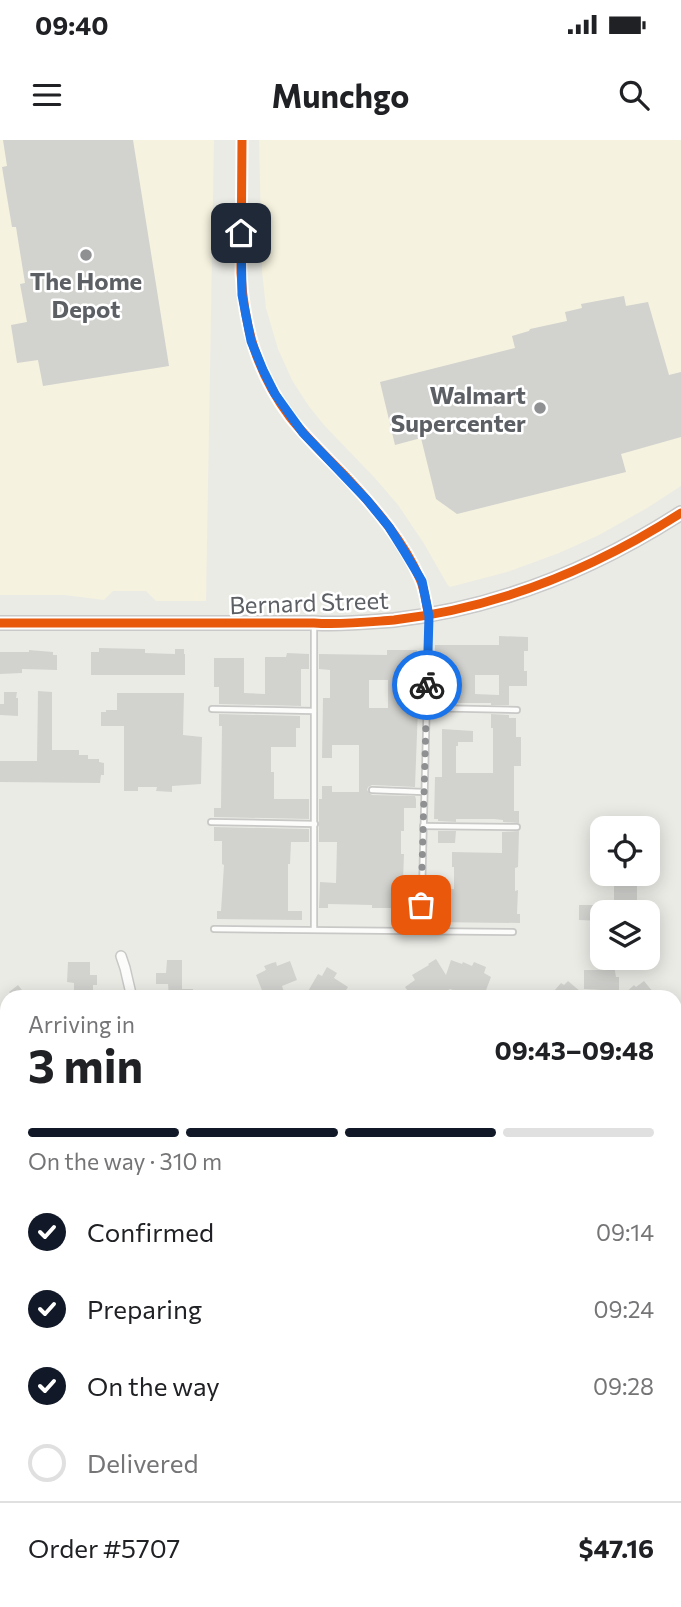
<!DOCTYPE html>
<html lang="en">
<head>
<meta charset="utf-8">
<style>
	body { margin:0; font-family:Commissioner,sans-serif; background:#f2f2f2; color:#202124; height:100vh; display:flex; flex-direction:column; font-size:26px; white-space:nowrap }
	* { box-sizing:border-box; margin:0 }
	p { font-size:23px; color:#757577 }
	.icon { flex:none; width:38px; height:38px; fill:none; stroke:currentColor; stroke-width:2; stroke-linecap:round; stroke-linejoin:round }
	.map { position:relative; flex:1; overflow:hidden }
	.side { position:absolute; left:0px; top:850px; width:682px; height:618px; display:flex; flex-direction:column; background:#fff; border-radius:21px 21px 0 0; box-shadow:0 4px 18px #0003 }
	.side>* { flex:none }
	.fabs { position:absolute; left:590px; top:676px; display:grid; gap:14px }
	.fabs a { display:grid; place-items:center; width:70px; height:70px; border-radius:14px; background:#fff; box-shadow:0 4px 18px #0003; font-size:35px }
	.pin { position:absolute; display:grid; place-items:center; width:60px; height:60px; color:#fff; margin:-30px; border-radius:14px; box-shadow:0 4px 10px #0006 }
	.courier { position:absolute; display:grid; place-items:center; width:70px; height:70px; margin:-35px; border:5px solid #1a73e8; border-radius:50%; background:#fff; color:#222; box-shadow:0 2px 9px #0007 }
	.summary em { font-style:normal; font-weight:700 }
	.summary div { display:flex; flex-direction:column-reverse }
	.summary { display:flex; align-items:center; justify-content:space-between; height:119px; padding:0 28px }
	h1 { font-size:46px; font-weight:700; line-height:52px }
	.bar { display:grid; grid-template-columns:repeat(4,1fr); gap:10px 7px; align-content:center; height:84px; padding:0 28px }
	.bar i { height:9px; border-radius:5px; background:#e0e0e0 }
	.bar .selected { background:#111827 }
	.bar p { grid-column:span 4 }
	.line { display:flex; align-items:center; gap:18px; padding:0 28px; border-top:2px solid #e0e0e0 }
	.line div { flex:1 }
	ol { padding:0 28px; list-style:none }
	li { display:flex; align-items:center; gap:21px; height:77px }
	li p { margin-inline-start:auto }
	li .icon { padding:7px; border-radius:50%; background:#111827; color:#fff; stroke-width:4 }
	li:last-child { color:#757577 }
	li i { width:38px; height:38px; border:4px solid #e0e0e0; border-radius:50% }
	.status { display:flex; justify-content:space-between; align-items:center; height:49px; padding:0 35px; background:#fff; direction:ltr }
	.status svg { height:19px; fill:currentColor }
	header { display:flex; justify-content:space-between; align-items:center; height:91px; padding:0 28px; background:#fff; font-size:32px; font-weight:700 }
	.map>svg:first-child { display:block }
	.commercial { fill:#f5f2df }
	.building { fill:#d2d2cf; fill-rule:evenodd }
	.lines { fill:none; stroke-linecap:round; stroke-linejoin:round }
	.lane-casing { stroke:#c8c8c7; stroke-width:8 }
	.street-casing { stroke:#c8c8c7; stroke-width:12 }
	.secondary-casing { stroke:#c8c9c8; stroke-width:16 }
	.lane { stroke:#fcfcfb; stroke-width:4.5 }
	.street { stroke:#fcfcfb; stroke-width:9 }
	.secondary { stroke:#fcfcfb; stroke-width:12 }
	.cycleway-casing { stroke:#fff; stroke-width:13 }
	.cycleway { stroke:#e8590c; stroke-width:9 }
	.done { stroke:#8e9092; stroke-width:7; stroke-dasharray:0 12.6 }
	.route { stroke:#1a73e8; stroke-width:9 }
	.poi-dot { fill:#8e9092; stroke:#fff; stroke-width:2.5 }
	.labels { text-anchor:middle; dominant-baseline:central; stroke-width:5; stroke-linejoin:round; paint-order:stroke }
	.poi-label { font-size:24px; font-weight:bold; fill:#5c5f64; stroke:#fff }
	.street-label { font-size:24px; fill:#5c5f64; stroke:#fff }
</style>
</head>
<body>
<div class="status"><b>09:40</b><svg viewBox="0 0 49 12"><path d="M0 12V9h3v3zM5 12V6h3v6zM10 12V3h3v9zM15 12V0h3v12zM26 1h20v11H26zM47 4h2v5h-2z"/></svg></div>
<header><svg class="icon" aria-label="menu" viewBox="0 0 24 24"><path d="M4 6h16M4 12h16M4 18h16"/></svg>Munchgo<svg class="icon" aria-label="search" viewBox="0 0 24 24"><circle cx="10" cy="10" r="6"/><path d="M15 15l6 6"/></svg></header>
<div class="map">
<svg width="681" height="1467" viewBox="0 0 681 1467">
	<rect width="100%" height="100%" fill="#ebebe6"/>
	<g class="commercial">
		<polygon points="0,0 214,0 206,461 156,461 146,451 113,451 104,460 65,455 0,455"/>
		<polygon points="259,0 681,0 681,346 647,368 599,395 559,413 507,432 450,447 447,444 423,402 398,365 374,337 324,285 308,265 292,240 278,209 266,168 262,131"/>
	</g>
	<g class="building">
		<polygon points="3,0 133,0 169,226 43,246 38,220 17,223 11,185 27,182 20,144 25,143 16,87 12,87 2,27 7,26"/>
		<polygon points="624,156 626,166 648,162 669,235 681,232 681,297 621,314 626,332 457,374 436,359 421,298 395,305 380,242 515,208 512,196 529,191 530,189 567,181 565,172 582,168 581,164"/>
		<path d="M499 496 528 497V511H524V531H527V546H509V565H491V563H442L441 520H435V505H499ZM475 535H499V555L475 554Z"/>
		<polygon points="99,508 145,509 145,513 175,514 175,509 184,509 184,514 185,514 185,535 91,535 91,512 99,512"/>
		<polygon points="29,510 53,512 53,515 57,515 57,530 22,529 22,533 0,534 0,512 29,512"/>
		<path d="M387 510H417V526H414V546H417V568H418L415 647 372 645 368 647 367 650 372 655 415 656 416 659V668H404V691H401V714H404L403 742H406V768H372V765L328 764V768H319L320 742 336 743 337 702H319V659H322V646H332V652H359V605H332V618H322L323 558H330V530L319 529V514L387 515ZM369 540H388V568H369Z"/>
		<polygon points="287,513 309,514 309,529 301,529 301,566 219,564 219,547 214,547 214,518 244,518 244,553 265,554 265,517 286,517"/>
		<polygon points="38,551 52,552 52,610 79,610 79,615 88,615 88,619 99,619 99,622 104,623 104,635 101,635 100,643 0,642 0,621 37,621"/>
		<polygon points="4,552 17,552 16,558 18,558 18,576 0,575 0,564 4,564"/>
		<polygon points="117,553 184,553 183,595 202,597 201,644 172,646 172,652 156,651 157,647 138,647 138,651 124,651 124,586 101,586 101,572 106,572 106,570 117,570"/>
		<polygon points="219,574 300,576 300,588 296,588 296,607 271,607 271,632 274,632 274,659 309,659 309,679 214,677 214,668 221,668 222,586 219,586"/>
		<polygon points="491,574 509,575 509,578 516,578 516,597 521,597 521,626 514,626 514,671 519,671 519,683 503,682 503,680 494,679 456,679 456,682 438,681 438,679 434,679 435,637 442,637 442,589 473,591 473,602 458,602 458,606 456,606 456,633 493,633 493,588 491,588"/>
		<polygon points="214,687 309,689 309,702 291,702 290,724 288,724 288,771 302,771 302,780 217,779 217,771 221,771 224,725 222,724 222,701 214,701"/>
		<polygon points="438,691 456,691 455,703 438,703"/>
		<polygon points="519,691 518,727 515,728 515,751 518,750 517,774 520,774 520,783 428,782 429,773 451,773 451,749 454,749 454,727 452,727 452,712 502,713 502,692"/>
		<polygon points="611,733 637,733 637,772 614,772 614,745 610,745"/>
		<polygon points="579,765 602,765 602,781 579,780"/>
		<polygon points="436,819 446,835 451,820 462,824 463,822 472,826 474,822 486,827 484,833 491,837 483,858 476,858 450,849 437,857 412,857 405,847 415,840 412,835 429,825 428,824"/>
		<polygon points="167,820 182,820 182,849 193,849 193,858 169,858 168,844 156,844 156,833 166,833"/>
		<polygon points="290,821 297,840 282,846 284,852 270,858 265,858 256,835 266,830 264,826 272,823 276,822 277,826"/>
		<polygon points="68,822 90,822 90,835 97,835 97,845 93,845 93,858 74,856 74,843 67,842"/>
		<polygon points="601,825 614,825 616,837 619,837 619,853 602,853 602,850 584,849 584,830 601,830"/>
		<polygon points="327,827 337,833 334,838 348,847 341,858 315,858 307,853 318,834 322,836"/>
		<polygon points="568,841 588,858 548,858 561,843 564,845"/>
		<polygon points="644,841 658,858 620,858 634,845 636,847"/>
		<polygon points="18,845 25,854 21,858 14,858 9,852"/>
	</g>
	<g class="lines">
		<defs>
			<g id="lane">
				<polyline points="427,568 517,570"/>
				<polyline points="212,569 314,571"/>
				<polyline points="372,650 424,652"/>
				<polyline points="211,682 315,684"/>
				<polyline points="423,686 517,687"/>
				<polyline points="214,789 513,792"/>
				<polyline points="314,789 314,484"/>
				<polyline points="421,791 429,477"/>
			</g>
			<g id="street">
				<path d="M242 0 241 133C244 187 257 233 290 277 308 300 329 319 349 340 376 369 404 402 420 439 425 450 426 464 429 476"/>
				<polyline points="121,816 125,828 132,858"/>
				<polyline points="0,1075 7,1074"/>
				<polyline points="676,1083 681,1083"/>
				<polyline points="0,1232 7,1232"/>
				<polyline points="676,1277 681,1273"/>
				<polyline points="0,1341 7,1311"/>
				<polyline points="0,1399 7,1399"/>
				<polyline points="260,1467 260,1461"/>
			</g>
			<path id="secondary" d="M0 483H314C341 485 367 482 394 480 497 468 594 429 681 373"/>
		</defs>
		<use href="#lane" class="lane-casing"/>
		<use href="#street" class="street-casing"/>
		<use href="#secondary" class="secondary-casing"/>
		<use href="#lane" class="lane"/>
		<use href="#street" class="street"/>
		<use href="#secondary" class="secondary"/>
		<defs>
			<g id="cycleway">
				<path d="M242 0 241 133C244 187 257 233 290 277 308 300 329 319 349 340 376 369 404 402 420 439 425 450 426 464 429 476"/>
				<path d="M0 483H314C341 485 367 482 394 480 497 468 594 429 681 373"/>
			</g>
		</defs>
		<use href="#cycleway" class="cycleway-casing"/>
		<use href="#cycleway" class="cycleway"/>
	</g>
	<g class="lines">
		<polyline class="done" points="421,765 427,545"/>
		<polyline class="route" points="241,93 242,155 251,201 263,230 275,254 303,293 367,360 389,387 404,411 422,441 429,476 427,545"/>
	</g>
	<g class="poi-dot">
		<circle cx="86" cy="115" r="7"/>
		<circle cx="540" cy="268" r="7"/>
	</g>
	<g class="labels">
		<g class="poi-label">
			<text x="86" y="140">The Home<tspan x="86" dy="28">Depot</tspan></text>
			<text x="526" y="254" text-anchor="end">Walmart<tspan x="526" dy="28">Supercenter</tspan></text>
		</g>
		<g class="street-label">
			<text transform="translate(309 462) rotate(-2)">Bernard Street</text>
		</g>
	</g>
</svg>
<div class="fabs">
<a><svg class="icon" aria-label="locate" viewBox="0 0 24 24"><circle cx="12" cy="12" r="6"/><path d="M12 2v4M12 18v4M2 12h4M18 12h4"/></svg></a>
<a><svg class="icon" aria-label="layers" viewBox="0 0 24 24"><path d="M12 4l9 5-9 5-9-5zM3 14l9 5 9-5"/></svg></a>
</div>
<div class="pin" style="left:421px;top:765px;background:#ea580c"><svg class="icon" aria-label="bag" viewBox="0 0 24 24"><path d="M5 8h14l-1 12H6zM9 8a3 3 0 0 1 6 0"/></svg></div>
<div class="pin" style="left:241px;top:93px;background:#1f2937"><svg class="icon" aria-label="home" viewBox="0 0 24 24"><path d="M3 11l9-7 9 7M6 9v11h12V9"/></svg></div>
<div class="courier" style="left:427px;top:545px"><svg class="icon" aria-label="bike" viewBox="0 0 24 24"><circle cx="6" cy="16" r="4"/><circle cx="18" cy="16" r="4"/><path d="M6 16l4-8h5l3 8M10 8l3 8H6M13 5h3"/></svg></div>
<section class="side">
<div class="summary"><div><h1>3 min</h1><p>Arriving in</p></div><em>09:43–09:48</em></div>
<div class="bar"><i class="selected"></i><i class="selected"></i><i class="selected"></i><i></i><p>On the way · 310 m</p></div>
<ol>
<li><svg class="icon" aria-label="check" viewBox="0 0 24 24"><path d="M5 12l5 5 9-10"/></svg>Confirmed<p>09:14</p></li>
<li><svg class="icon" aria-label="check" viewBox="0 0 24 24"><path d="M5 12l5 5 9-10"/></svg>Preparing<p>09:24</p></li>
<li><svg class="icon" aria-label="check" viewBox="0 0 24 24"><path d="M5 12l5 5 9-10"/></svg>On the way<p>09:28</p></li>
<li><i></i>Delivered</li>
</ol>
<div class="line" style="height:91px"><div>Order #5707</div><b>$47.16</b></div>
</section>
</div>
</body>
</html>
